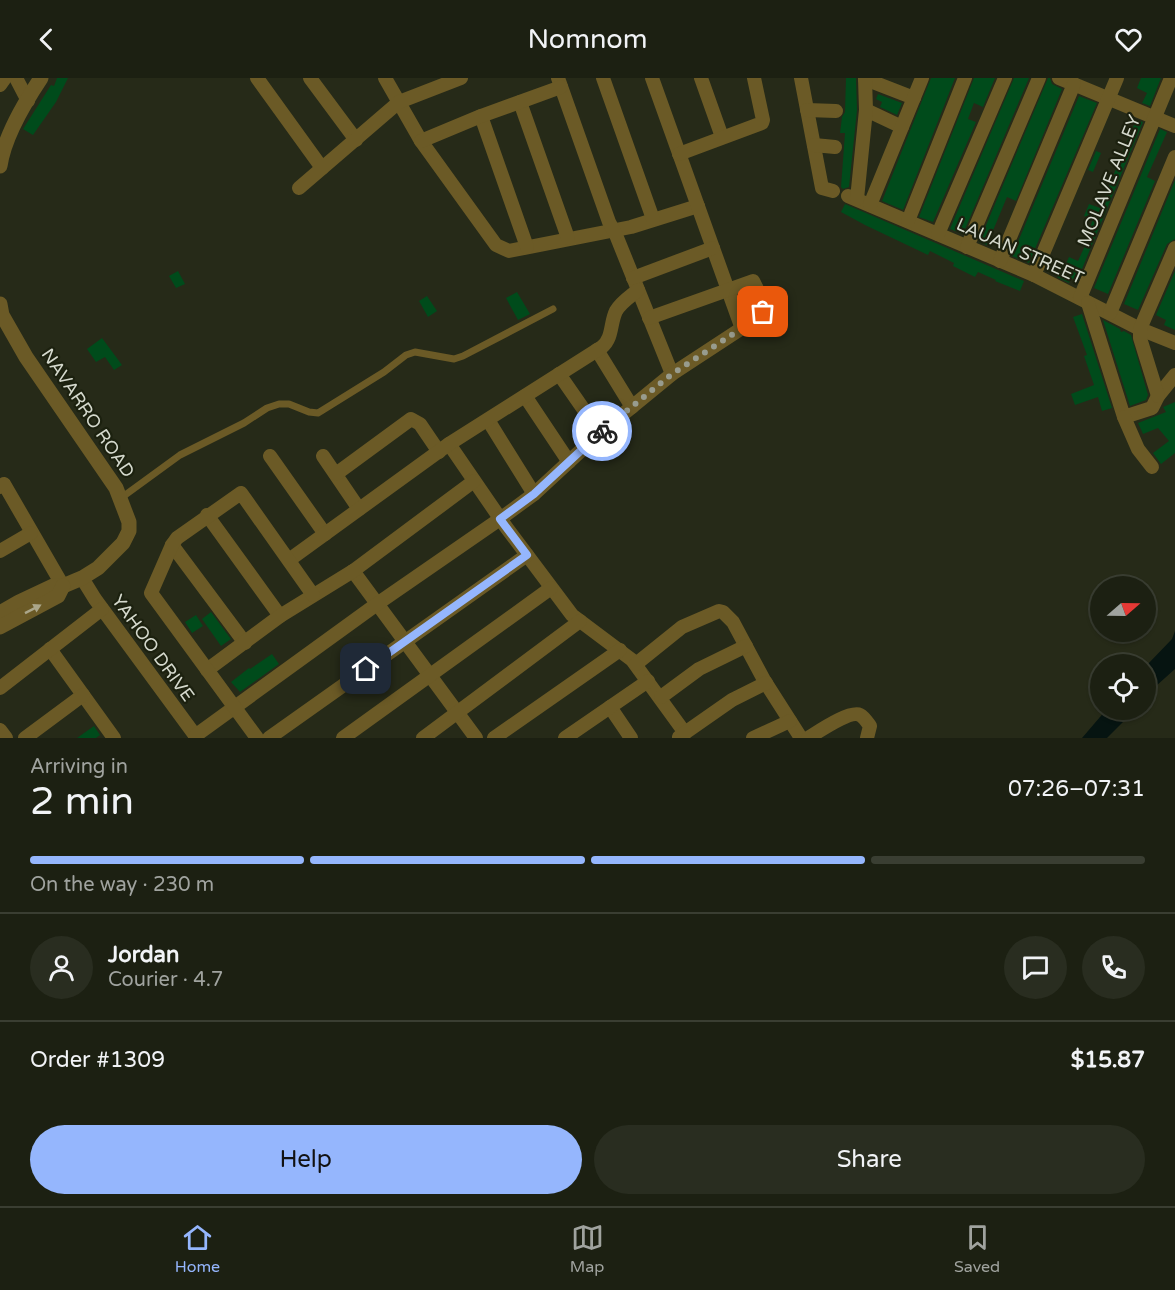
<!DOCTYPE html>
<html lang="en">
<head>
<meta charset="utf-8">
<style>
	body { margin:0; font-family:"Varela Round",sans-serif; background:#292d20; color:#f1f3f6; height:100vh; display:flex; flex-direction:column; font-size:22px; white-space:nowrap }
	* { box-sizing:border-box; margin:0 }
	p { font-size:20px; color:#a0a39f }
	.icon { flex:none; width:33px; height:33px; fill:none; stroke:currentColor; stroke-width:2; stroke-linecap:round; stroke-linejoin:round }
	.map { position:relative; height:660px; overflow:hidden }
	.side { display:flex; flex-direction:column; background:#1c2012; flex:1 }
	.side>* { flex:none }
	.needle { width:39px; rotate:70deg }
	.fabs { position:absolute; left:1090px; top:498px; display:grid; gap:12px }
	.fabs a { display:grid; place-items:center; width:66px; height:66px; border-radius:50%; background:#1c2012; box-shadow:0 2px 4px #0004,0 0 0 2px #3a3e32; font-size:30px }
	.pin { position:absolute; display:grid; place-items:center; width:51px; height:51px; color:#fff; margin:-26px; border-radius:12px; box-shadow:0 3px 9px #0006 }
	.courier { position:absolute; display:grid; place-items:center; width:60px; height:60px; margin:-30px; border:4px solid #95b6fd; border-radius:50%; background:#fff; color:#222; box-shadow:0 2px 8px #0007 }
	.overview em { font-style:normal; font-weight:600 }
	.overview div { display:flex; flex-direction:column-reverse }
	.overview { display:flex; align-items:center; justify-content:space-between; height:102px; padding:0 30px }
	h1 { font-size:39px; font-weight:600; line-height:45px }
	.bar { display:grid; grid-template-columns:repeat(4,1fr); gap:9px 6px; align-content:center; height:72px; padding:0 30px }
	.bar i { height:8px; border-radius:4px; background:#3a3e32 }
	.bar .active { background:#95b6fd }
	.bar p { grid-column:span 4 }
	.line { display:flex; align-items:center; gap:15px; padding:0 30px; border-top:2px solid #3a3e32 }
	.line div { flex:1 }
	.round { display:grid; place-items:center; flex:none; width:63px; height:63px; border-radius:32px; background:#292d20 }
	.button { display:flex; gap:12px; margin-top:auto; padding:12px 30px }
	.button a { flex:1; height:69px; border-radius:36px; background:#95b6fd; color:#111; font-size:24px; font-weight:600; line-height:69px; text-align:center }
	.button a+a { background:#292d20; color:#f1f3f6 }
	header { display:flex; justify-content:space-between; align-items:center; height:78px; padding:0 30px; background:#1c2012; font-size:27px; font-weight:600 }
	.dock { display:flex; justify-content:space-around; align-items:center; height:84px; border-top:2px solid #3a3e32; background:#1c2012; font-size:16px; color:#a0a39f }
	.dock a { display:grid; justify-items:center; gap:3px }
	.dock .active { color:#95b6fd }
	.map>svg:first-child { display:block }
	.water { fill:#061411 }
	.building { fill:#004b1b }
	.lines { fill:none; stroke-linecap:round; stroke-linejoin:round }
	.service { stroke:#6b5a26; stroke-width:7 }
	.minor { stroke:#6b5a26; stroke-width:14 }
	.tertiary { stroke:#6b5a26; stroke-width:15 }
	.oneway { fill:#aba68a }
	.done { stroke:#989c8e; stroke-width:6; stroke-dasharray:0 10.8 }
	.route { stroke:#95b6fd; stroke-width:8 }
	.labels { text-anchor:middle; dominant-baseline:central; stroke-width:4.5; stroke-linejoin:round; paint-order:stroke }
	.street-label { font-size:18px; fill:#d5d9cd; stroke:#1c210f }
</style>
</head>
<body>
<header><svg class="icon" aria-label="back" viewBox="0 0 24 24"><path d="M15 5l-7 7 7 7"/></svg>Nomnom<svg class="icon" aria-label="heart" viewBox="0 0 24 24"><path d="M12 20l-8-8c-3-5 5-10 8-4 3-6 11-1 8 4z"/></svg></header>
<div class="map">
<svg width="1175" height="660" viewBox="0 0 1175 660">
	<rect width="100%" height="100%" fill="#262a18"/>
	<g class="water">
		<polygon points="1175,553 1175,591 1146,617 1146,588 1172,561"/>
		<polygon points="1106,632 1131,632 1124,643 1107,660 1082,660"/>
	</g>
	<g class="building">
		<polygon points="57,0 68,0 56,24 33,57 23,51 51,7 54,8"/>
		<polygon points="846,0 856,0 857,32 849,109 843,111 841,109 845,55 840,55 842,39 845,34"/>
		<polygon points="931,0 955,0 903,132 882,123"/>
		<polygon points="974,0 995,0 983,29 974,25 968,41 976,44 933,144 919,139"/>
		<polygon points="1014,0 1029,0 963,156 950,151"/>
		<polygon points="1048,0 1050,0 1052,6 1062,11 1016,123 1007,119 987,167 979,164"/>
		<polygon points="1141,0 1161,0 1150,28 1142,25 1147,15 1137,10"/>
		<polygon points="878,16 902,25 897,37 880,29 882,24 876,21"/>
		<polygon points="1079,18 1097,25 1029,185 1012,178"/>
		<polygon points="1136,42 1143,44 1077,203 1071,200 1069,205 1057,199 1058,195 1047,190 1050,182 1065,188 1069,179 1078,183 1089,159 1087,158 1093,141 1084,138 1089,126 1100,130"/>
		<polygon points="1160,51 1167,54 1147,99 1155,103 1108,216 1094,210"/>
		<polygon points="1096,73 1101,75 1093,94 1088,92"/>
		<polygon points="1175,102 1175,161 1167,166 1138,232 1124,226"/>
		<polygon points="845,126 1024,203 1020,213 995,203 996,202 978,194 975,199 953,188 954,185 930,173 928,177 865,147 841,134"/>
		<polygon points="178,193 185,206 176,210 169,198"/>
		<polygon points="1175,193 1175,252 1164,247 1166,242 1156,237"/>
		<polygon points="517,214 530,236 518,242 506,220"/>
		<polygon points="427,218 437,233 428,239 419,223"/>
		<polygon points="1082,236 1112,330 1102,333 1098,319 1075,327 1071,316 1094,307 1084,278 1087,277 1073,239"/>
		<polygon points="1103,242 1120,251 1121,254 1124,253 1131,257 1148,317 1146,322 1130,328"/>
		<polygon points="102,260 122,287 114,292 105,279 96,284 87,271"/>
		<polygon points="1175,324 1175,375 1161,386 1153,375 1169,363 1158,350 1143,356 1138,345 1166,334 1163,329"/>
		<polygon points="211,534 231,561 221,568 202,541"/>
		<polygon points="196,537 203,548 192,555 185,544"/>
		<polygon points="272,576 279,586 240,614 231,604 249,590 250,591"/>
		<polygon points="94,648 100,657 96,660 77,660"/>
	</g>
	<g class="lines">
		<polyline class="service" points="121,420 180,377 244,345 267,330 279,326 289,326 309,334 318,335 384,294 406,277 415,274 454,281 463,278 553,231"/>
		<g class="minor">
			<polyline points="16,0 28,23"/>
			<polyline points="257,0 322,90"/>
			<polyline points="310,0 356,62"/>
			<polyline points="385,0 421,63 496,167 509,173 631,149 698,128"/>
			<polyline points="558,0 609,144 616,157 672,296"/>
			<polyline points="603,0 653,141"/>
			<polyline points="652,0 742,251"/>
			<polyline points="701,0 722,59"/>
			<polyline points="801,0 822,110 833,113"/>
			<polyline points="1059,0 1175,48"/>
			<polyline points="865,1 914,20"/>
			<polyline points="0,7 5,0"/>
			<polyline points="520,24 568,160"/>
			<polyline points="807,32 836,33"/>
			<polyline points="866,32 902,49"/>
			<polyline points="481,38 527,169"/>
			<polyline points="421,63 481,38 561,9"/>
			<polyline points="814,67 835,69"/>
			<polyline points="679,76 762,45 763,42 754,0"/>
			<polyline points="299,110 399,24 461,0"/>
			<polyline points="848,118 1034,197 1140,251 1175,265"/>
			<polyline points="857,121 866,32 865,0"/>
			<polyline points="870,127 922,0"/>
			<polyline points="908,143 965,0"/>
			<polyline points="938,156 1005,0"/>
			<polyline points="967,169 1039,0"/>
			<polyline points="1000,183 1074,6"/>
			<polyline points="1034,197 1117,0"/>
			<polyline points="633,200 713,170"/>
			<polyline points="1080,220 1171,0"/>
			<polyline points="1088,225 1124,339 1152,330 1158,318 1175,297"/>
			<polyline points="1110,235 1175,79"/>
			<polyline points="597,272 632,329"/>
			<polyline points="559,296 600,355"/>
			<polyline points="525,318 569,384"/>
			<polyline points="1158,318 1140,260 1140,251 1175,170"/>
			<polyline points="1124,339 1138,371 1152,389"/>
			<polyline points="488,342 534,416"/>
			<polyline points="449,366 506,449 572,537 632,582 685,655"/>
			<polyline points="270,378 325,456"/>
			<polyline points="323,378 359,431"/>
			<polyline points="336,396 411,341 420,346 439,374"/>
			<polyline points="0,409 4,406 63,508"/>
			<polyline points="207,437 280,538"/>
			<polyline points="172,467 245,565"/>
			<polyline points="0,473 31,455"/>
			<path d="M289 482 449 366 602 269C613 260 610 245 616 233 621 224 631 218 638 212"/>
			<polyline points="353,493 476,660"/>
			<polyline points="82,500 95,521 197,660"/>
			<polyline points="50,571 114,660"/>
			<polyline points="636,586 682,549 719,533 723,534 733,544 764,602 801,660"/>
			<polyline points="207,592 280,538 353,493 474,403"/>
			<polyline points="0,610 102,531"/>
			<polyline points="661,619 699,591 746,568"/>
			<polyline points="610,629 631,660"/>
			<polyline points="0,652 6,660"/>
			<path d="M195 658 377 526 500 441 534 416 600 355 672 296 759 239C767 227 759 215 753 203L649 240"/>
			<polyline points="679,659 732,622 766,605"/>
			<polyline points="25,660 83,617"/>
			<polyline points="257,660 151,515 172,467 177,460 241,415 313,517"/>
			<polyline points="269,660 527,477"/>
			<polyline points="343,660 551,510"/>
			<polyline points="423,660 580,543"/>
			<polyline points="494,660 620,572"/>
			<polyline points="565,660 648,603"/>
			<polyline points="753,660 790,643"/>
			<path d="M808 660C818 654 850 632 860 637 864 639 867 644 870 648L867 660"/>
		</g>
		<g class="tertiary">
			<path d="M0 88C4 60 25 24 41 0"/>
			<polyline points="0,226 2,237 26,279 116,410 129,444 129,453 123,465 98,490 82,500 63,508 53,508 19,524 0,535"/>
			<polyline points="0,549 58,518 63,508"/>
		</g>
	</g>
	<defs><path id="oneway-solid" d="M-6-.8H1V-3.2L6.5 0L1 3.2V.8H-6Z" transform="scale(1.5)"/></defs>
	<use class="oneway" href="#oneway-solid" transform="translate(33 531) rotate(-27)"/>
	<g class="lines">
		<polyline class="done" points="602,353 672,296 759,239 763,234"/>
		<polyline class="route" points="366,591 527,477 500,441 534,416 602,353"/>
	</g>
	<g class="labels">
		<g class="street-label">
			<text transform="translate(1109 103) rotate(-68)">MOLAVE ALLEY</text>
			<text transform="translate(1020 173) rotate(24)">LAUAN STREET</text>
			<text transform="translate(88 335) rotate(56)">NAVARRO ROAD</text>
			<text transform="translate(153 570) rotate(54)">YAHOO DRIVE</text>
		</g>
	</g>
</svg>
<div class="fabs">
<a><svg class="needle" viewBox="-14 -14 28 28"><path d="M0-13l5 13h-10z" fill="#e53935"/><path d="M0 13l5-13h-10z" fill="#a0a39f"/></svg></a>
<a><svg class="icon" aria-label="locate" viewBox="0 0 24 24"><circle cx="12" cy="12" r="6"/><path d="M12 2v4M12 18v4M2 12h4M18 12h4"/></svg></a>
</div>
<div class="pin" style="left:763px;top:234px;background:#ea580c"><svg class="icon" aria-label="bag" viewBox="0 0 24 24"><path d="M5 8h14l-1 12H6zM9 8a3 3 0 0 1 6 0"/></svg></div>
<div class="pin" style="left:366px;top:591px;background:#1f2937"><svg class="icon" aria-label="home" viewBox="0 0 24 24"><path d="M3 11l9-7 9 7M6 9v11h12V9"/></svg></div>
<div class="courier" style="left:602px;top:353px"><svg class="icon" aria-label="bike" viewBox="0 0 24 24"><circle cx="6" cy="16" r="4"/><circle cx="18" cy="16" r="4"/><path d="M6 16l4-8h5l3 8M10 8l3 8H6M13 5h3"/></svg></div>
</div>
<section class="side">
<div class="overview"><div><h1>2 min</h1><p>Arriving in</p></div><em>07:26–07:31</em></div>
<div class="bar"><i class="active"></i><i class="active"></i><i class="active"></i><i></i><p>On the way · 230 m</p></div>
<div class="line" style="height:108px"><a class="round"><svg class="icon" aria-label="person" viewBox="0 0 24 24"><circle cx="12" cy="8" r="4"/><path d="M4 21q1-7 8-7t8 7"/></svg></a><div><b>Jordan</b><p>Courier · 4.7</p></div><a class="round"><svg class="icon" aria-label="chat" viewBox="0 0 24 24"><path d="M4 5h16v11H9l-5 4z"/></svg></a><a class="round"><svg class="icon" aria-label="phone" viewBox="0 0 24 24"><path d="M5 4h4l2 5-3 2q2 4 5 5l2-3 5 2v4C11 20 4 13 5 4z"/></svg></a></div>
<div class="line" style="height:78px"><div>Order #1309</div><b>$15.87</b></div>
<div class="button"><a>Help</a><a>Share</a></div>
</section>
<nav class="dock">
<a class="active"><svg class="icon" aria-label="home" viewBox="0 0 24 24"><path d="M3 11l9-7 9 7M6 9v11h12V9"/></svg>Home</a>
<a><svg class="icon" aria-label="map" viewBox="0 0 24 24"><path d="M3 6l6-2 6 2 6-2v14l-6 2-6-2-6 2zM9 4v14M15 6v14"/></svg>Map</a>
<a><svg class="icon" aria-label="saved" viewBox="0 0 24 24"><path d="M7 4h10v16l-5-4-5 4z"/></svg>Saved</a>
</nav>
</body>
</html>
